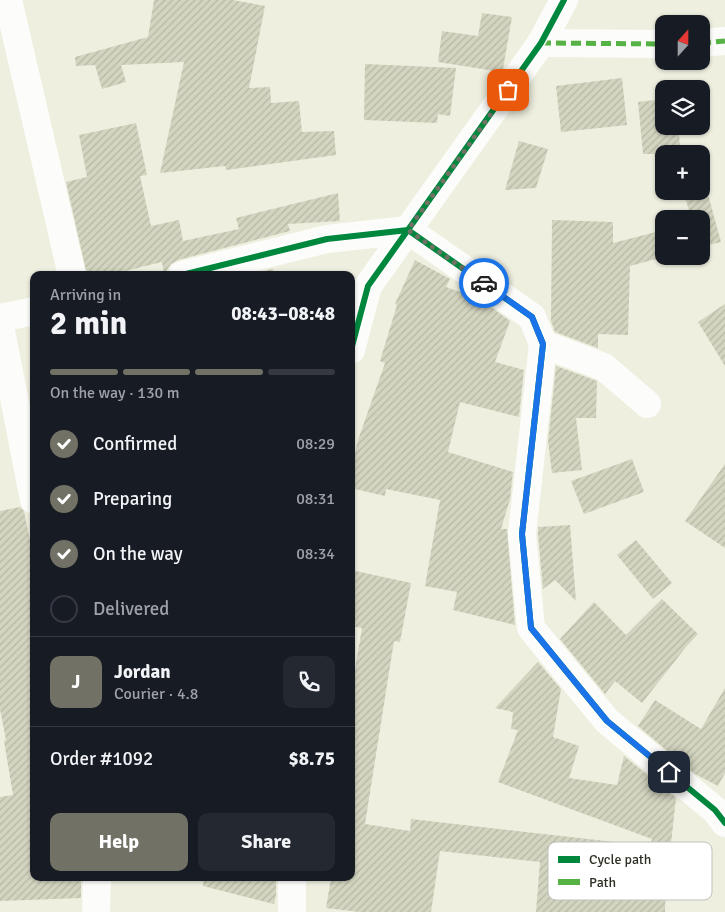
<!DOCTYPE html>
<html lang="en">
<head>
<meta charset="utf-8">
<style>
	body { margin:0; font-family:Signika,sans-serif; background:#242831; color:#f1f3f6; height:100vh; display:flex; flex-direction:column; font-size:19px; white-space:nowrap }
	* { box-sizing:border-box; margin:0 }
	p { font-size:16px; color:#9ea1a6 }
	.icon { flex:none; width:28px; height:28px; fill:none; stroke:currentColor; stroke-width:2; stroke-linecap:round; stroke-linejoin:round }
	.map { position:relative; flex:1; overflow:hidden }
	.side { position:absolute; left:30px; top:271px; width:325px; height:610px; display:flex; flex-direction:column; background:#171b24; border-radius:10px; box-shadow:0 1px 4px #0004 }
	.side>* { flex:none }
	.needle { width:32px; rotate:21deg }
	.tools { position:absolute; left:655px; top:15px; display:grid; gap:10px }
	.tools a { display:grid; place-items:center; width:55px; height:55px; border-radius:10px; background:#171b24; box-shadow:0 1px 4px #0004; font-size:25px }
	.pin { position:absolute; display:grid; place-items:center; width:42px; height:42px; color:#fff; margin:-21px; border-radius:10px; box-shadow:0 2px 8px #0006 }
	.courier { position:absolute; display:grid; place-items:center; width:50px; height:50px; margin:-25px; border:4px solid #1a73e8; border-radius:50%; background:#fff; color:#222; box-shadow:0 1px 6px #0007 }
	.summary em { font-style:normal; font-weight:700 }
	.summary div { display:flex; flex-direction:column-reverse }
	.summary { display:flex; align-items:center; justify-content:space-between; height:85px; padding:0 20px }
	h1 { font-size:32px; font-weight:700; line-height:38px }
	.bar { display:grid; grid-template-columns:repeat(4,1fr); gap:8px 5px; align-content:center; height:60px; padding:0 20px }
	.bar i { height:6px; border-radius:4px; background:#363941 }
	.bar .active { background:#717265 }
	.bar p { grid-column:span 4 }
	.line { display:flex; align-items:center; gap:12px; padding:0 20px; border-top:1px solid #363941 }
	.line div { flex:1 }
	.round { display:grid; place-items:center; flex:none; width:52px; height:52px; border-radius:10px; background:#242831 }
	ol { padding:0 20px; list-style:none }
	li { display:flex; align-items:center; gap:15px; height:55px }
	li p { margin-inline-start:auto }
	li .icon { padding:5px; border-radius:50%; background:#717265; color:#fff; stroke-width:4 }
	li:last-child { color:#9ea1a6 }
	li i { width:28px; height:28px; border:2px solid #363941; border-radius:50% }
	.cta { display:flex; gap:10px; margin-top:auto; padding:10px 20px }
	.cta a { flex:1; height:58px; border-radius:10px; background:#717265; color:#fff; font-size:20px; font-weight:700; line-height:58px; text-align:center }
	.cta a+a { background:#242831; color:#f1f3f6 }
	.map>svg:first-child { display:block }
	.building { fill:url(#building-hatch) }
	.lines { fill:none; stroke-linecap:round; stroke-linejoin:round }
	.street { stroke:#fcfdfa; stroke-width:28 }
	.quiet { stroke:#56b245; stroke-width:5; stroke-dasharray:10 5; stroke-linecap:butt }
	.cycleway-casing { stroke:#fff; stroke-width:9 }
	.cycleway { stroke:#00873e; stroke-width:6 }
	.done { stroke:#717265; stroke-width:5; stroke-dasharray:0 9 }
	.route { stroke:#1a73e8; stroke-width:6 }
	.key { fill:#fff; stroke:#c0c1bd; stroke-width:1 }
	.key-label { font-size:14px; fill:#2e2f23 }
</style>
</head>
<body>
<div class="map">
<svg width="725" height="912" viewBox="0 0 725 912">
	<defs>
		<pattern id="building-hatch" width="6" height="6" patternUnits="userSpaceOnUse" patternTransform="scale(1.25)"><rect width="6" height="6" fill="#d4d5c0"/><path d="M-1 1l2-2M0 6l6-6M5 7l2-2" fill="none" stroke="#b6b7a5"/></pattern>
	</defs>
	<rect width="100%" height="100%" fill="#eeefdf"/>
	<g class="building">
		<polygon points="154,0 233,0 265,6 249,88 270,87 271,103 299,101 302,132 334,131 336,155 226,170 225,166 160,173 184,62 121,65 126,82 102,89 95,65 76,66 75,57 148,37"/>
		<polygon points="482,13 512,17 503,69 501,72 438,62 442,31 478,36"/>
		<polygon points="365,64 456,68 450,116 438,114 437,123 364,120"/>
		<polygon points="622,78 627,125 561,132 556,86"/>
		<polygon points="664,99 664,126 678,126 681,154 643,154 638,102"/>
		<polygon points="136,123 147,175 140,176 151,226 179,220 183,241 239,229 236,218 338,193 340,221 288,224 290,231 178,260 171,264 167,270 167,275 164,275 162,262 109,275 87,275 66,182 87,177 79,135"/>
		<polygon points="519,141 548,149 536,188 505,190"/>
		<polygon points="708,194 721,242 701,247 701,219 691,219 686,200"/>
		<polygon points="552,220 613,222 613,243 664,230 664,256 667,256 630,266 628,335 598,334 598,348 555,332 551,321"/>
		<polygon points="415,260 450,279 446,287 480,299 510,321 495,362 524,370 519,417 460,402 448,452 513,472 510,499 501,529 507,529 515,625 453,610 457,592 425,586 440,500 386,489 385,496 351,488 351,471 358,440 385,363 380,361 397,305 395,304"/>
		<polygon points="273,269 274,275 247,275"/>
		<polygon points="725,304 725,366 698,322"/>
		<polygon points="556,366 597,381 596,418 576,418 582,470 552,473 548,441"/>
		<polygon points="632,459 644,492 584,514 571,481"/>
		<polygon points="725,464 725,548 685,521"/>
		<polygon points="20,507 24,511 34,561 34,878 81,878 81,898 0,901 0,797 13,795 4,741 6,740 0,709 0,511"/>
		<polygon points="570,525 576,601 555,580 543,589 538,534 538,527"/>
		<polygon points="636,540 672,583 653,599 617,555"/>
		<polygon points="351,570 411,583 400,642 394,641 365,824 410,831 411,819 650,846 652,839 498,782 518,730 511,729 513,712 495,708 538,662 561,689 553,737 579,746 569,778 617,785 624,756 676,798 670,853 692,856 689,884 666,881 665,912 536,912 540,862 440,851 431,912 359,912 326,908 331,878 351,878 351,693 362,628 351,626"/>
		<polygon points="662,599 698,634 686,647 642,703 615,681 605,694 560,639 594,602 626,635"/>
		<polygon points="725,688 725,773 718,786 695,774 638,726 655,700 701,729"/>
		<polygon points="204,878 276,878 276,896 274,904 203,886"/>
	</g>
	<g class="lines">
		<g class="street">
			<polyline points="8,0 72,275"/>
			<polyline points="541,43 664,44"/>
			<polyline points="701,43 725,41"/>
			<polyline points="182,275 327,239 408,230 532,317 543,344 522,534 531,628 607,721 715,810 725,823"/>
			<polyline points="0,318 34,311"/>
			<polyline points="0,326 34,500"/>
			<polyline points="543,344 604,367 647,404"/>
			<polyline points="351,350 368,286 541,43 564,0"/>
			<polyline points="292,878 292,912"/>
			<polyline points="96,912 97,878"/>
		</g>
		<g class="quiet">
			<polyline points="541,43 664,44"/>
			<polyline points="701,43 725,41"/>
		</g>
		<defs>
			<g id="cycleway">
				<polyline points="182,275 327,239 408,230 532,317 543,344 522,534 531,628 607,721 715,810 725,823"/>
				<polyline points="351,350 368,286 541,43 564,0"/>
			</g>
		</defs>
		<use href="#cycleway" class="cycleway-casing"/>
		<use href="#cycleway" class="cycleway"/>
	</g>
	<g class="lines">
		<polyline class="done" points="484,283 408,230 508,90"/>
		<polyline class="route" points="484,283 532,317 543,344 522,534 531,628 607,721 669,772"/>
	</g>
	<rect x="548" y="842" width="164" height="58" rx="8" class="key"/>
	<rect x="558" y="856" width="22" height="7" fill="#00873e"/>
	<rect x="558" y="879" width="22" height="6" fill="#56b245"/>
	<g class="key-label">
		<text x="589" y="864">Cycle path</text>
		<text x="589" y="887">Path</text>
	</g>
</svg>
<div class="tools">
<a><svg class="needle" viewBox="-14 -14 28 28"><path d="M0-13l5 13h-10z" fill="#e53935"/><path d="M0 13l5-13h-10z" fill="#9ea1a6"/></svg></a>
<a><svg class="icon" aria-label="layers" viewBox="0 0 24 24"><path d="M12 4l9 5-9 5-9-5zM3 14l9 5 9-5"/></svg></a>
<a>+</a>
<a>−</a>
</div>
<div class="pin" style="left:508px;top:90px;background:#ea580c"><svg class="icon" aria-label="bag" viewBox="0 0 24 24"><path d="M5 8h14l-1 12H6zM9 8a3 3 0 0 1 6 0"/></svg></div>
<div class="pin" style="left:669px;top:772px;background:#1f2937"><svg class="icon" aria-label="home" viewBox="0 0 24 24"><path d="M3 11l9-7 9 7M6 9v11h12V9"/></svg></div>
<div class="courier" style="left:484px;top:283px"><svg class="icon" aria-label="car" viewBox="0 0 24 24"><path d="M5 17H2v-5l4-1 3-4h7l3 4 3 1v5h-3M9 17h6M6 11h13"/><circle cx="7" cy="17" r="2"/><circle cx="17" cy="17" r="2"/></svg></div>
<section class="side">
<div class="summary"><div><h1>2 min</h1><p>Arriving in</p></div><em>08:43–08:48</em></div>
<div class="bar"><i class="active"></i><i class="active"></i><i class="active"></i><i></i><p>On the way · 130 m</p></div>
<ol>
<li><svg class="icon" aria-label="check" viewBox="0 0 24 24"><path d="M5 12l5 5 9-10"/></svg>Confirmed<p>08:29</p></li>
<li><svg class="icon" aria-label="check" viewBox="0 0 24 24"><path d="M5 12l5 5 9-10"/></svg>Preparing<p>08:31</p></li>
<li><svg class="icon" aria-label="check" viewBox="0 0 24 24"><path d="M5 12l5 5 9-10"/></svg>On the way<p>08:34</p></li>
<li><i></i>Delivered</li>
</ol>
<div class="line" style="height:90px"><b class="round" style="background:#717265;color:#fff">J</b><div><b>Jordan</b><p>Courier · 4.8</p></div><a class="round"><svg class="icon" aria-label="phone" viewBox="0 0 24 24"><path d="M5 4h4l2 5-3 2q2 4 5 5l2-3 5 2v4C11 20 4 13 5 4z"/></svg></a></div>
<div class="line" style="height:65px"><div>Order #1092</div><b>$8.75</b></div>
<div class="cta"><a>Help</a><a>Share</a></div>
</section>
</div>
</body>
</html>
